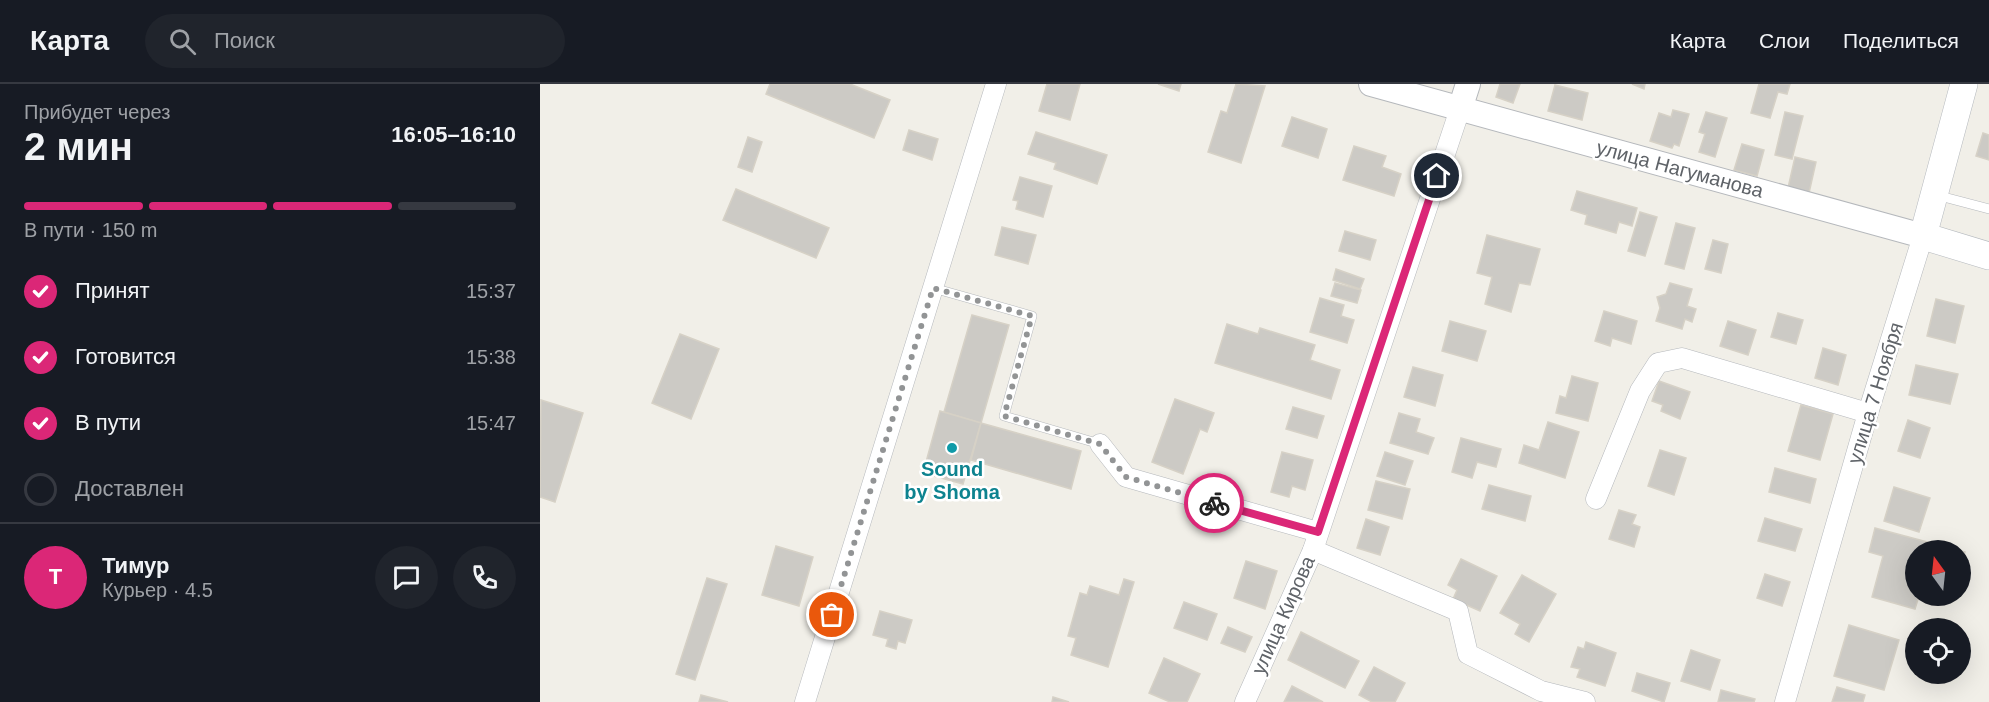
<!DOCTYPE html>
<html lang="ru">
<head>
<meta charset="utf-8">
<style>
	body { margin:0; font-family:Helvetica,sans-serif; background:#20242c; color:#f1f3f6; height:100vh; display:flex; flex-direction:column; font-size:22px; white-space:nowrap }
	* { box-sizing:border-box; margin:0 }
	p { font-size:20px; color:#9ea1a6 }
	.icon { flex:none; width:33px; height:33px; fill:none; stroke:currentColor; stroke-width:2; stroke-linecap:round; stroke-linejoin:round }
	.map { position:relative; flex:1; overflow:hidden }
	.drawer { display:flex; flex-direction:column; background:#171b24; width:540px }
	.drawer>* { flex:none }
	.needle { width:39px; rotate:345deg }
	.fabs { position:absolute; left:1365px; top:456px; display:grid; gap:12px }
	.fabs a { display:grid; place-items:center; width:66px; height:66px; border-radius:50%; background:#171b24; box-shadow:0 6px 24px #0002; font-size:30px }
	.pin { position:absolute; display:grid; place-items:center; width:51px; height:51px; color:#fff; margin:-26px; border:3px solid #fff; border-radius:50%; box-shadow:0 2px 6px #0007 }
	.courier { position:absolute; display:grid; place-items:center; width:60px; height:60px; margin:-30px; border:4px solid #db2777; border-radius:50%; background:#fff; color:#222; box-shadow:0 2px 8px #0007 }
	.summary em { font-style:normal; font-weight:700 }
	.summary div { display:flex; flex-direction:column-reverse }
	.summary { display:flex; align-items:center; justify-content:space-between; height:102px; padding:0 24px }
	h1 { font-size:39px; font-weight:700; line-height:45px }
	.bar { display:grid; grid-template-columns:repeat(4,1fr); gap:9px 6px; align-content:center; height:72px; padding:0 24px }
	.bar i { height:8px; border-radius:4px; background:#363941 }
	.bar .on { background:#db2777 }
	.bar p { grid-column:span 4 }
	.line { display:flex; align-items:center; gap:15px; padding:0 24px; border-top:2px solid #363941 }
	.line div { flex:1 }
	.round { display:grid; place-items:center; flex:none; width:63px; height:63px; border-radius:32px; background:#20242c }
	ol { padding:0 24px; list-style:none }
	li { display:flex; align-items:center; gap:18px; height:66px }
	li p { margin-inline-start:auto }
	li .icon { padding:6px; border-radius:50%; background:#db2777; color:#fff; stroke-width:4 }
	li:last-child { color:#9ea1a6 }
	li i { width:33px; height:33px; border:3px solid #363941; border-radius:50% }
	header { display:flex; align-items:center; gap:36px; box-sizing:border-box; height:84px; padding:0 30px; background:#171b24; border-bottom:2px solid #363941 }
	header strong { font-size:28px }
	nav { display:flex; gap:33px; margin-inline-start:auto; font-size:21px }
	.search { width:420px; height:54px; background:#20242c; display:flex; align-items:center; gap:15px; box-sizing:border-box; padding:0 21px; border-radius:33px; color:#9ea1a6; font-size:22px }
	main { display:flex; flex:1; min-height:0 }
	.map>svg:first-child { display:block }
	.building { fill:#cccac5; stroke:#d6d1c6; stroke-width:1.5 }
	.lines { fill:none; stroke-linecap:round; stroke-linejoin:round }
	.service-casing { stroke:#b5b8bc; stroke-width:10 }
	.minor-casing { stroke:#b5b8bc; stroke-width:21 }
	.tertiary-casing { stroke:#b5b8bc; stroke-width:26 }
	.secondary-casing { stroke:#b6babf; stroke-width:28 }
	.service { stroke:#fff; stroke-width:9 }
	.minor { stroke:#fff; stroke-width:20 }
	.tertiary { stroke:#fff; stroke-width:24 }
	.secondary { stroke:#fff; stroke-width:27 }
	.done { stroke:#929495; stroke-width:6; stroke-dasharray:0 10.8 }
	.route { stroke:#db2777; stroke-width:8 }
	.culture-dot { fill:#0f9aa8; stroke:#fff; stroke-width:2 }
	.labels { text-anchor:middle; dominant-baseline:central; stroke-width:5; stroke-linejoin:round; paint-order:stroke }
	.street-label { font-size:20px; fill:#5f6368; stroke:#fff }
	.culture-label { font-size:20px; font-weight:bold; fill:#0d838f; stroke:#fff }
</style>
</head>
<body>
<header>
<strong>Карта</strong>
<div class="search"><svg class="icon" aria-label="search" viewBox="0 0 24 24"><circle cx="10" cy="10" r="6"/><path d="M15 15l6 6"/></svg>Поиск</div>
<nav><a>Карта</a><a>Слои</a><a>Поделиться</a></nav>
</header>
<main>
<section class="drawer">
<div class="summary"><div><h1>2 мин</h1><p>Прибудет через</p></div><em>16:05–16:10</em></div>
<div class="bar"><i class="on"></i><i class="on"></i><i class="on"></i><i></i><p>В пути · 150 m</p></div>
<ol>
<li><svg class="icon" aria-label="check" viewBox="0 0 24 24"><path d="M5 12l5 5 9-10"/></svg>Принят<p>15:37</p></li>
<li><svg class="icon" aria-label="check" viewBox="0 0 24 24"><path d="M5 12l5 5 9-10"/></svg>Готовится<p>15:38</p></li>
<li><svg class="icon" aria-label="check" viewBox="0 0 24 24"><path d="M5 12l5 5 9-10"/></svg>В пути<p>15:47</p></li>
<li><i></i>Доставлен</li>
</ol>
<div class="line" style="height:108px"><b class="round" style="background:#db2777;color:#fff">Т</b><div><b>Тимур</b><p>Курьер · 4.5</p></div><a class="round"><svg class="icon" aria-label="chat" viewBox="0 0 24 24"><path d="M4 5h16v11H9l-5 4z"/></svg></a><a class="round"><svg class="icon" aria-label="phone" viewBox="0 0 24 24"><path d="M5 4h4l2 5-3 2q2 4 5 5l2-3 5 2v4C11 20 4 13 5 4z"/></svg></a></div>
</section>
<div class="map">
<svg width="1449" height="618" viewBox="0 0 1449 618">
	<rect width="100%" height="100%" fill="#f1efe8"/>
	<g class="building">
		<polygon points="230,0 310,0 350,16 334,54 226,10"/>
		<polygon points="507,0 540,0 530,36 499,27"/>
		<polygon points="618,0 641,0 639,7"/>
		<polygon points="696,0 725,2 701,79 668,68 681,27 687,29"/>
		<polygon points="960,0 980,0 973,19 956,13"/>
		<polygon points="1092,0 1105,0 1104,5"/>
		<polygon points="1219,0 1250,0 1247,10 1238,8 1230,34 1211,29"/>
		<polygon points="1015,1 1048,9 1042,36 1008,27"/>
		<polygon points="1133,26 1149,30 1139,62 1134,60 1132,64 1110,57 1119,29 1131,33"/>
		<polygon points="1166,28 1187,34 1175,73 1159,68 1165,50 1159,48"/>
		<polygon points="1245,28 1263,32 1252,75 1235,71"/>
		<polygon points="752,33 787,45 778,74 742,62"/>
		<polygon points="369,46 398,55 392,76 363,66"/>
		<polygon points="496,48 567,71 557,100 514,85 516,79 488,70"/>
		<polygon points="1443,49 1449,51 1449,76 1436,72"/>
		<polygon points="208,53 222,58 212,88 198,83"/>
		<polygon points="1202,60 1224,66 1217,92 1194,86"/>
		<polygon points="814,62 846,72 842,83 861,90 854,112 803,96"/>
		<polygon points="1255,73 1276,78 1269,109 1248,104"/>
		<polygon points="480,93 512,102 503,133 476,125 478,117 473,116"/>
		<polygon points="196,105 289,144 276,174 183,136"/>
		<polygon points="1037,107 1097,124 1092,142 1079,138 1076,149 1045,140 1047,131 1031,126"/>
		<polygon points="1100,128 1117,133 1105,172 1088,167"/>
		<polygon points="1136,139 1155,144 1144,185 1125,180"/>
		<polygon points="462,143 496,151 488,180 455,171"/>
		<polygon points="805,147 836,156 830,176 799,167"/>
		<polygon points="947,151 1000,165 990,201 979,199 971,228 945,220 952,193 937,189"/>
		<polygon points="1173,156 1188,160 1181,189 1165,185"/>
		<polygon points="796,185 824,195 820,205 793,196"/>
		<polygon points="795,199 821,206 817,219 791,212"/>
		<polygon points="1130,199 1152,205 1147,222 1156,225 1152,238 1145,235 1142,245 1116,237 1120,224 1117,213 1126,210"/>
		<polygon points="780,214 804,221 801,232 814,236 807,259 770,248"/>
		<polygon points="1396,215 1424,222 1415,259 1387,252"/>
		<polygon points="1064,227 1097,237 1091,260 1072,254 1070,262 1055,257"/>
		<polygon points="1238,229 1263,236 1256,260 1231,253"/>
		<polygon points="432,231 469,241 441,339 404,328"/>
		<polygon points="910,237 946,247 937,277 902,267"/>
		<polygon points="1188,237 1216,246 1208,271 1180,262"/>
		<polygon points="687,240 718,250 720,244 775,261 770,276 800,286 791,315 675,279"/>
		<polygon points="140,250 179,265 151,335 112,319"/>
		<polygon points="1283,264 1306,271 1298,301 1275,294"/>
		<polygon points="1376,281 1418,290 1410,320 1369,311"/>
		<polygon points="873,283 903,291 895,322 864,313"/>
		<polygon points="1032,292 1058,299 1048,337 1016,329 1020,312 1026,314"/>
		<polygon points="1119,297 1150,308 1140,335 1121,327 1123,321 1112,317"/>
		<polygon points="635,315 674,329 667,348 660,345 643,390 612,378"/>
		<polygon points="1,316 43,329 15,418 0,413"/>
		<polygon points="1261,321 1293,330 1280,376 1248,367"/>
		<polygon points="753,323 784,332 777,354 746,345"/>
		<polygon points="400,327 441,339 423,400 383,389"/>
		<polygon points="859,329 880,335 876,348 894,354 888,370 850,359"/>
		<polygon points="1368,336 1390,344 1380,374 1358,367"/>
		<polygon points="1008,338 1039,348 1025,394 979,379 984,361 999,366"/>
		<polygon points="441,339 541,367 531,405 431,376"/>
		<polygon points="921,354 961,365 956,383 937,378 932,394 912,388"/>
		<polygon points="1120,366 1146,374 1134,411 1108,402"/>
		<polygon points="742,368 773,376 765,406 752,402 749,413 731,408"/>
		<polygon points="845,368 873,377 865,401 837,392"/>
		<polygon points="1235,384 1276,395 1270,419 1229,408"/>
		<polygon points="836,397 870,405 862,435 828,426"/>
		<polygon points="949,401 991,412 985,437 942,425"/>
		<polygon points="1354,403 1390,414 1379,448 1344,437"/>
		<polygon points="1079,426 1096,431 1092,440 1100,443 1094,463 1069,455"/>
		<polygon points="1225,434 1262,445 1255,467 1218,457"/>
		<polygon points="826,435 849,443 840,471 817,464"/>
		<polygon points="1335,444 1425,468 1420,483 1420,466 1376,466 1376,512 1379,512 1375,525 1332,513 1343,472 1329,468"/>
		<polygon points="236,462 273,473 259,522 222,511"/>
		<polygon points="921,475 957,492 940,527 913,515 917,506 908,501"/>
		<polygon points="706,477 737,487 725,525 694,514"/>
		<polygon points="1225,490 1250,498 1242,522 1217,514"/>
		<polygon points="982,491 1016,510 989,558 975,550 980,540 960,529"/>
		<polygon points="167,494 187,500 155,596 136,590"/>
		<polygon points="584,495 594,498 568,583 531,571 536,554 528,552 540,509 547,511 550,502 579,511"/>
		<polygon points="644,518 677,530 667,556 634,544"/>
		<polygon points="340,527 372,536 365,559 358,557 356,565 346,562 348,555 333,551"/>
		<polygon points="1309,541 1359,556 1344,606 1294,592"/>
		<polygon points="688,543 712,553 705,568 681,559"/>
		<polygon points="761,548 819,577 805,604 748,576"/>
		<polygon points="1046,558 1076,569 1065,602 1037,593 1040,585 1031,583 1038,563 1044,565"/>
		<polygon points="1151,566 1180,576 1170,606 1141,597"/>
		<polygon points="624,574 660,590 647,618 630,618 609,609"/>
		<polygon points="834,583 865,599 855,618 832,618 819,611"/>
		<polygon points="1097,589 1130,599 1124,618 1092,607"/>
		<polygon points="752,602 783,618 744,618"/>
		<polygon points="1297,603 1325,611 1323,618 1292,618"/>
		<polygon points="1181,606 1215,615 1214,618 1178,618"/>
		<polygon points="161,611 188,618 159,618"/>
		<polygon points="513,613 529,618 512,618"/>
	</g>
	<g class="lines">
		<defs>
			<g id="service">
				<polyline points="1396,111 1449,125"/>
				<polyline points="393,204 492,232 464,332 560,360"/>
			</g>
			<g id="minor">
				<polyline points="560,360 586,393 778,448"/>
				<polyline points="1056,415 1100,307 1118,279 1142,274 1328,329"/>
				<polyline points="773,466 918,527 928,570 1001,607 1045,618"/>
				<polyline points="265,618 456,0"/>
				<polyline points="705,618 773,466 920,25"/>
				<polyline points="1245,618 1328,329 1383,152"/>
			</g>
			<g id="tertiary">
				<polyline points="831,0 1383,152"/>
				<polyline points="920,25 928,0"/>
			</g>
			<polyline id="secondary" points="1424,0 1383,152 1449,172"/>
		</defs>
		<use href="#service" class="service-casing"/>
		<use href="#minor" class="minor-casing"/>
		<use href="#tertiary" class="tertiary-casing"/>
		<use href="#secondary" class="secondary-casing"/>
		<use href="#service" class="service"/>
		<use href="#minor" class="minor"/>
		<use href="#tertiary" class="tertiary"/>
		<use href="#secondary" class="secondary"/>
	</g>
	<g class="lines">
		<polyline class="done" points="292,531 393,204 492,232 464,332 560,360 586,393 674,419"/>
		<polyline class="route" points="674,419 778,448 897,92"/>
	</g>
	<circle class="culture-dot" cx="412" cy="364" r="6"/>
	<g class="labels">
		<g class="street-label">
			<text transform="translate(1140 85) rotate(15)">улица Нагуманова</text>
			<text transform="translate(1335 309) rotate(-73)">улица 7 Ноября</text>
			<text transform="translate(743 531) rotate(-66)">улица Кирова</text>
		</g>
		<g class="culture-label">
			<text x="412" y="385">Sound<tspan x="412" dy="23">by Shoma</tspan></text>
		</g>
	</g>
</svg>
<div class="fabs">
<a><svg class="needle" viewBox="-14 -14 28 28"><path d="M0-13l5 13h-10z" fill="#e53935"/><path d="M0 13l5-13h-10z" fill="#9ea1a6"/></svg></a>
<a><svg class="icon" aria-label="locate" viewBox="0 0 24 24"><circle cx="12" cy="12" r="6"/><path d="M12 2v4M12 18v4M2 12h4M18 12h4"/></svg></a>
</div>
<div class="pin" style="left:292px;top:531px;background:#ea580c"><svg class="icon" aria-label="bag" viewBox="0 0 24 24"><path d="M5 8h14l-1 12H6zM9 8a3 3 0 0 1 6 0"/></svg></div>
<div class="pin" style="left:897px;top:92px;background:#1f2937"><svg class="icon" aria-label="home" viewBox="0 0 24 24"><path d="M3 11l9-7 9 7M6 9v11h12V9"/></svg></div>
<div class="courier" style="left:674px;top:419px"><svg class="icon" aria-label="bike" viewBox="0 0 24 24"><circle cx="6" cy="16" r="4"/><circle cx="18" cy="16" r="4"/><path d="M6 16l4-8h5l3 8M10 8l3 8H6M13 5h3"/></svg></div>
</div>
</main>
</body>
</html>
